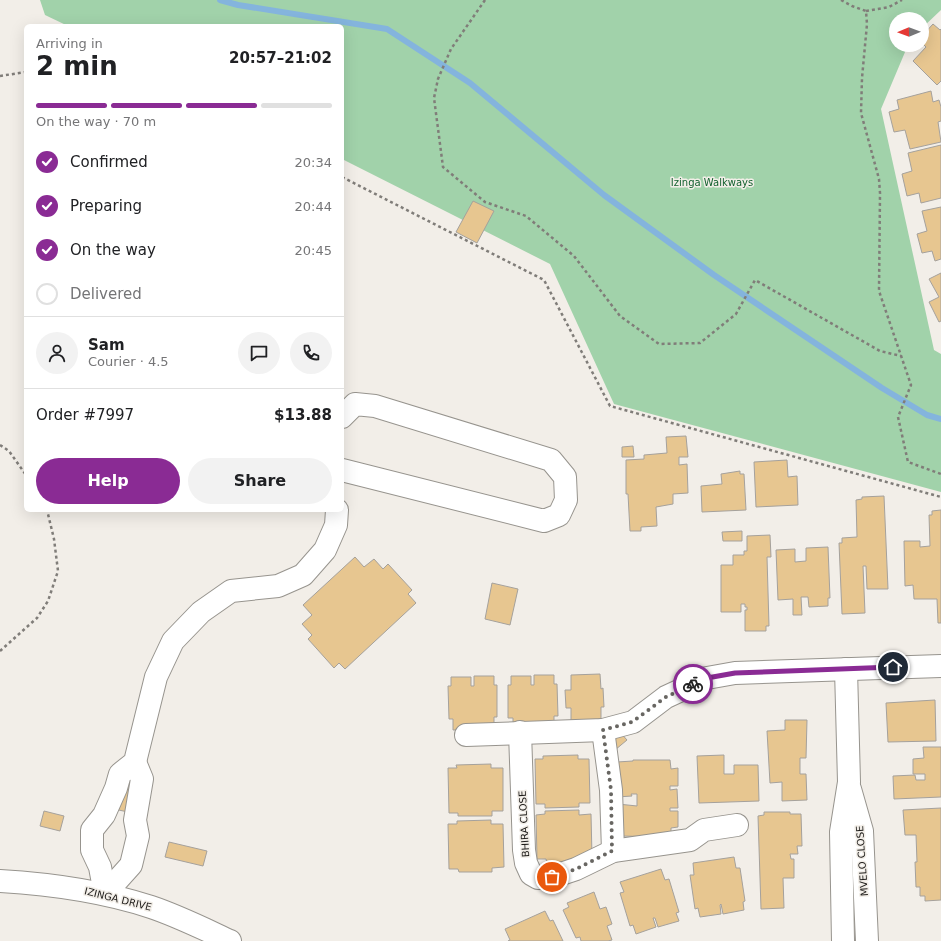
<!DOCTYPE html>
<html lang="en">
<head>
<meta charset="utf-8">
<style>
	body { margin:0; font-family:"DejaVu Sans",sans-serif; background:#f2f2f2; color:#202124; height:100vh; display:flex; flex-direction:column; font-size:15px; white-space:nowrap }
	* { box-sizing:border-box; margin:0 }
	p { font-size:13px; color:#757577 }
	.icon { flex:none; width:22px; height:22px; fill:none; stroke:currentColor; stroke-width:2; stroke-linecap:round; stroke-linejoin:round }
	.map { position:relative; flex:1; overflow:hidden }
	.panel { position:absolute; left:24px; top:24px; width:320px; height:488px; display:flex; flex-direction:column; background:#fff; border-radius:6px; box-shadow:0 4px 16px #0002 }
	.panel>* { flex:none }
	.needle { width:26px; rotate:269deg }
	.controls { position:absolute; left:889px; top:12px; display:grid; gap:8px }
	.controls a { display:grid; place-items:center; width:40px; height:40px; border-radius:50%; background:#fff; box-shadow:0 4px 16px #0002; font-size:20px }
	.pin { position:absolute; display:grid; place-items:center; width:34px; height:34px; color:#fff; margin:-17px; border:2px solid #fff; border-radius:50%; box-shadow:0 1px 4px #0007 }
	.courier { position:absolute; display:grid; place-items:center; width:40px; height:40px; margin:-20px; border:3px solid #8a2b94; border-radius:50%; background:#fff; color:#222; box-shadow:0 1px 5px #0007 }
	.headline em { font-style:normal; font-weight:800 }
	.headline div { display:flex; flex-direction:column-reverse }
	.headline { display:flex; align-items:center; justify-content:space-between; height:68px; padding:0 12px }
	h1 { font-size:26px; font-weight:800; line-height:30px }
	.bar { display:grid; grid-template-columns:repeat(4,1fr); gap:6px 4px; align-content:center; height:48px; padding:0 12px }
	.bar i { height:5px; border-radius:3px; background:#e0e0e0 }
	.bar .selected { background:#8a2b94 }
	.bar p { grid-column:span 4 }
	.line { display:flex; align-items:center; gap:10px; padding:0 12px; border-top:1px solid #e0e0e0 }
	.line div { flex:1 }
	.round { display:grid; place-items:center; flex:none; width:42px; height:42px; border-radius:21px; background:#f2f2f2 }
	ol { padding:0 12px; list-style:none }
	li { display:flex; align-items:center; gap:12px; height:44px }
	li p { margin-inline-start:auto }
	li .icon { padding:4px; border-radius:50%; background:#8a2b94; color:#fff; stroke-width:4 }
	li:last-child { color:#757577 }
	li i { width:22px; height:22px; border:2px solid #e0e0e0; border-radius:50% }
	.primary-button { display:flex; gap:8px; margin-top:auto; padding:8px 12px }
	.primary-button a { flex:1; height:46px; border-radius:24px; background:#8a2b94; color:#fff; font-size:16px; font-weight:800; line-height:46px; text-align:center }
	.primary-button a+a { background:#f2f2f2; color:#202124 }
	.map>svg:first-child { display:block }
	.green { fill:#a1d2aa }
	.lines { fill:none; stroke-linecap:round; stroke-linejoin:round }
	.stream { stroke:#84b4dd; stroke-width:6 }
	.building { fill:#e7c690; stroke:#a5a19c }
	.minor-casing { stroke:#97948e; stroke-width:24 }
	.path { stroke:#807d79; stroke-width:2.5; stroke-dasharray:3 3; stroke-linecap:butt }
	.minor { stroke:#fff; stroke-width:22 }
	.done { stroke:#686662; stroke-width:4; stroke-dasharray:0 7.2 }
	.route { stroke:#8a2b94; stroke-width:5 }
	.labels { text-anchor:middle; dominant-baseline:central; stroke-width:3; stroke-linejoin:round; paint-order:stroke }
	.park-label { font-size:10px; fill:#0f5f2c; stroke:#f2eee8 }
	.street-label { font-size:10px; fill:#1e1c1a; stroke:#f2eee8 }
</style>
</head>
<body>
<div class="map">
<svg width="941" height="941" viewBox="0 0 941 941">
	<rect width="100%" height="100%" fill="#f2eee8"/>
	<polygon class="green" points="40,0 941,0 941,10 922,28 922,19 896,19 896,45 908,45 881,109 934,350 941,354 941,492 614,404 550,264 342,159 342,26 68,26 45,15"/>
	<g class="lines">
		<polyline class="stream" points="220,0 238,5 387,29 470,83 604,195 714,275 882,388 927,415 941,419"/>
	</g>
	<g class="building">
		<polygon points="933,24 940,30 941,29 941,81 937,85 913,61 926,47 922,43 922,36"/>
		<polygon points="931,91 933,102 939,100 941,107 941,121 938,122 941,142 910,149 905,130 894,132 889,112 899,109 897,100"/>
		<polygon points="941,145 941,198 921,203 919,193 907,196 902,174 912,171 908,153"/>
		<polygon points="473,201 494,211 477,243 456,232"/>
		<polygon points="941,207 941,259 935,261 932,251 922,253 917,234 927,231 922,211"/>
		<polygon points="941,273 941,321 939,322 929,302 939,297 929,279"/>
		<polygon points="686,436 688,457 679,457 679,465 687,464 688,493 673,494 673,504 656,507 657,526 641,527 641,531 630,531 628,494 626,494 626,460 644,459 644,455 667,453 666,437"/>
		<polygon points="633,446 634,457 622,457 622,447"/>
		<polygon points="787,460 788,477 797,476 798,505 756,507 754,462"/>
		<polygon points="740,471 740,474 744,474 746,510 702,512 701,486 722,484 721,474"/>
		<polygon points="884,496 888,589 867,589 866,566 863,566 865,613 842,614 839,543 842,543 842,538 857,537 856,500 862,499 862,497"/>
		<polygon points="941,510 941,623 938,623 937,599 914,599 913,585 905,586 904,541 920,541 920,547 930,546 929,515 932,515 932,511"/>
		<polygon points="742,531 742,541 723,541 722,532"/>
		<polygon points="770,535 771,557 767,557 769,626 766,626 766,631 745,631 745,610 747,610 747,607 745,607 745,604 741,604 741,612 721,612 721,565 733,565 733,555 744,555 744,551 747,551 747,536"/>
		<polygon points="828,547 830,598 828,598 828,606 809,607 808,597 801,597 802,615 793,615 793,599 778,600 776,550 795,549 795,562 806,561 806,548"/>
		<polygon points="355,557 364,567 374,559 383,569 388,564 412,590 408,594 416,603 345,669 339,663 334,668 308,639 312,635 302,624 312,615 303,605"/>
		<polygon points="492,583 518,589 510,625 485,619"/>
		<polygon points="600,674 601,689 603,688 604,707 601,707 601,726 571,726 571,708 566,708 565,690 571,690 571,675"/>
		<polygon points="534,675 554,675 554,684 557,684 558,716 554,716 554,728 513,729 513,718 508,718 508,685 511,685 511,676 531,676 531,685 534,685"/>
		<polygon points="474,676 494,676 494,685 497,685 497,717 494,717 494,729 453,730 453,719 449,719 448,686 451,686 451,677 471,677 471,686 474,686"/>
		<polygon points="935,700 936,741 888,742 886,703"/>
		<polygon points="785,720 807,720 806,758 800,758 800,774 806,774 807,800 782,801 782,782 770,783 767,731 785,730"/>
		<polygon points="619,731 627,740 615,750 607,741"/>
		<polygon points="923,747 941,747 941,797 894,799 893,776 915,775 916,780 925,780 925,774 913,774 913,759 924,758"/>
		<polygon points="578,755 578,759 589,759 590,803 579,803 579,807 545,808 545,804 536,804 535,759 543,759 543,756"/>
		<polygon points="724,755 724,774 734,774 734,765 758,765 759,801 699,803 697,756"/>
		<polygon points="633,760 670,760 671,769 678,768 678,786 670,786 670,790 677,789 678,808 670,808 670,811 678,811 678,827 671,828 671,837 619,836 618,804 637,806 637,794 631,794 632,796 617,797 617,762 633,761"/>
		<polygon points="491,764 491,768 503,768 503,811 492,811 492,816 458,816 458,813 449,813 448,768 457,768 456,765"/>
		<polygon points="120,786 134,789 128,812 114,809"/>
		<polygon points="941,808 941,900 925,901 925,896 920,896 920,887 916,887 915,862 917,862 916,835 905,835 903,810"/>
		<polygon points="579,810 579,815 591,814 592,857 580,862 547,863 546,859 537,859 536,815 545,814 545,811"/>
		<polygon points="44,811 64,816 60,831 40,826"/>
		<polygon points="764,812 790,812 790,814 801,814 802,846 797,846 798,854 790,854 791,859 794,859 794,878 783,878 784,908 761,909 758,816 764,815"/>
		<polygon points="491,820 491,824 503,824 504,867 492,868 492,872 459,872 458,869 449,869 448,824 457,824 457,821"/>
		<polygon points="169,842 207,851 203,866 165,857"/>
		<polygon points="734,857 736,868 740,868 745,901 743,902 744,910 723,914 721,904 720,905 721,914 700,917 698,908 695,909 690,875 694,875 693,863"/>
		<polygon points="661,869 665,880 669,879 679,912 676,913 679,921 658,927 655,918 653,918 656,927 636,934 633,925 630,926 620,893 624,892 620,882"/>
		<polygon points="594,892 600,909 606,907 612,924 607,926 612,940 608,941 581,941 580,937 576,938 563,910 569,907 567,903"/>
		<polygon points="545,911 550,921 553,920 563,941 508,941 510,940 505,929"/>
	</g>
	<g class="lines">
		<defs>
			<g id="minor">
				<polyline points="342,417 355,404 375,406 551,460 565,477 566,500 559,515 544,521 342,470"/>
				<polyline points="603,730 611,790 613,851"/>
				<polyline points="520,732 524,850 526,863 531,874 538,878 552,877 576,869 613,851 690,840 704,830 737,825"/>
				<polyline points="466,735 603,730 633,722 666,697 707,678 735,673 941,666"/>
				<polyline points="850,789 862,831 867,941"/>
				<path d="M0 881C51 884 102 891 151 907 178 916 204 929 230 941"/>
				<polyline points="105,894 100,867 92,850 92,830 104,815 116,788 120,774 135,762 156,677 173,641 201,612 231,591 278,586 303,575 325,550 336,525 337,510"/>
				<polyline points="105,894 131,865 138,836 135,820 142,779 135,762"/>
				<polyline points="843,941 841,832 849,782 846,669"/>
			</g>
		</defs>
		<use href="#minor" class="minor-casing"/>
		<g class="path">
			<polyline points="485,0 451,49 438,79 434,98 443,167 485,202 526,216 574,256 620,316 659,344 700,343 736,314 755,280 880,351 901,356"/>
			<polyline points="841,0 852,6 866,11 867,24 862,78 861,113 879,179 880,193 879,291 911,385 898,417 908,462 941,474"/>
			<polyline points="866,11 889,7 902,0"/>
			<polyline points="0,76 26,72"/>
			<polyline points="342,177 544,280 610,406 941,497"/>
			<polyline points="0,445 9,451 26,475"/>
			<polyline points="0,651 37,618 48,601 58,571 54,539 47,510"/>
		</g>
		<use href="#minor" class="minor"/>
	</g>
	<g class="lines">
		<polyline class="done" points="552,877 576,869 612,851 611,790 603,730 632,722 666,697 693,684"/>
		<polyline class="route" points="693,684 707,678 735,673 893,667"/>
	</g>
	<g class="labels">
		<g class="park-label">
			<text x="712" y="182">Izinga Walkways</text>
		</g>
		<g class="street-label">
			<text transform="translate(524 824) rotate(-93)">BHIRA CLOSE</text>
			<text transform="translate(862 861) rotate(-94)">MVELO CLOSE</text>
			<text transform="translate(118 899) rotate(14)">IZINGA DRIVE</text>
		</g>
	</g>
</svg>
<div class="controls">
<a><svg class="needle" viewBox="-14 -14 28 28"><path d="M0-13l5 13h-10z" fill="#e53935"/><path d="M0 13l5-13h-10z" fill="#757577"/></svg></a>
</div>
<div class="pin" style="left:552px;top:877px;background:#ea580c"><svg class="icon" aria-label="bag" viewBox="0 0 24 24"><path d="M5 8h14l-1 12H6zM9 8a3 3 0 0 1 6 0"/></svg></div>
<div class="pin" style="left:893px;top:667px;background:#1f2937"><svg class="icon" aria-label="home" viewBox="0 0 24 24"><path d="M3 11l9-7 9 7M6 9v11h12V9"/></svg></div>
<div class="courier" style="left:693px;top:684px"><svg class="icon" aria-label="bike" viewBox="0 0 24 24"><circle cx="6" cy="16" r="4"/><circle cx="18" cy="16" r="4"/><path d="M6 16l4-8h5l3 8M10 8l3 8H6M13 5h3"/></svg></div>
<section class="panel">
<div class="headline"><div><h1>2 min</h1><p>Arriving in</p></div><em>20:57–21:02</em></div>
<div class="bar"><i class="selected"></i><i class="selected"></i><i class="selected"></i><i></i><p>On the way · 70 m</p></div>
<ol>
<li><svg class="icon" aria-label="check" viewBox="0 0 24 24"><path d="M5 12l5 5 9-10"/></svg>Confirmed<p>20:34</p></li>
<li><svg class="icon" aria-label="check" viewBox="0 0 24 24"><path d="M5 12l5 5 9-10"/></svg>Preparing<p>20:44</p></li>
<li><svg class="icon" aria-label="check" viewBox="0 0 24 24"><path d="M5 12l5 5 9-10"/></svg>On the way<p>20:45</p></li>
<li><i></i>Delivered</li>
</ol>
<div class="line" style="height:72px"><a class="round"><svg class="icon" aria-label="person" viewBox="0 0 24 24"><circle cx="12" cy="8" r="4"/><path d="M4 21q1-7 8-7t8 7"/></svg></a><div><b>Sam</b><p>Courier · 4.5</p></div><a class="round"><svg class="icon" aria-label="chat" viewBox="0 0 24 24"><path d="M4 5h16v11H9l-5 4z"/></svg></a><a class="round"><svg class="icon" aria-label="phone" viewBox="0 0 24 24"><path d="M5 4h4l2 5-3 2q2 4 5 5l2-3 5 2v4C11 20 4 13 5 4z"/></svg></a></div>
<div class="line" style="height:52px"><div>Order #7997</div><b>$13.88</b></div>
<div class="primary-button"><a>Help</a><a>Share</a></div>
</section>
</div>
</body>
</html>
